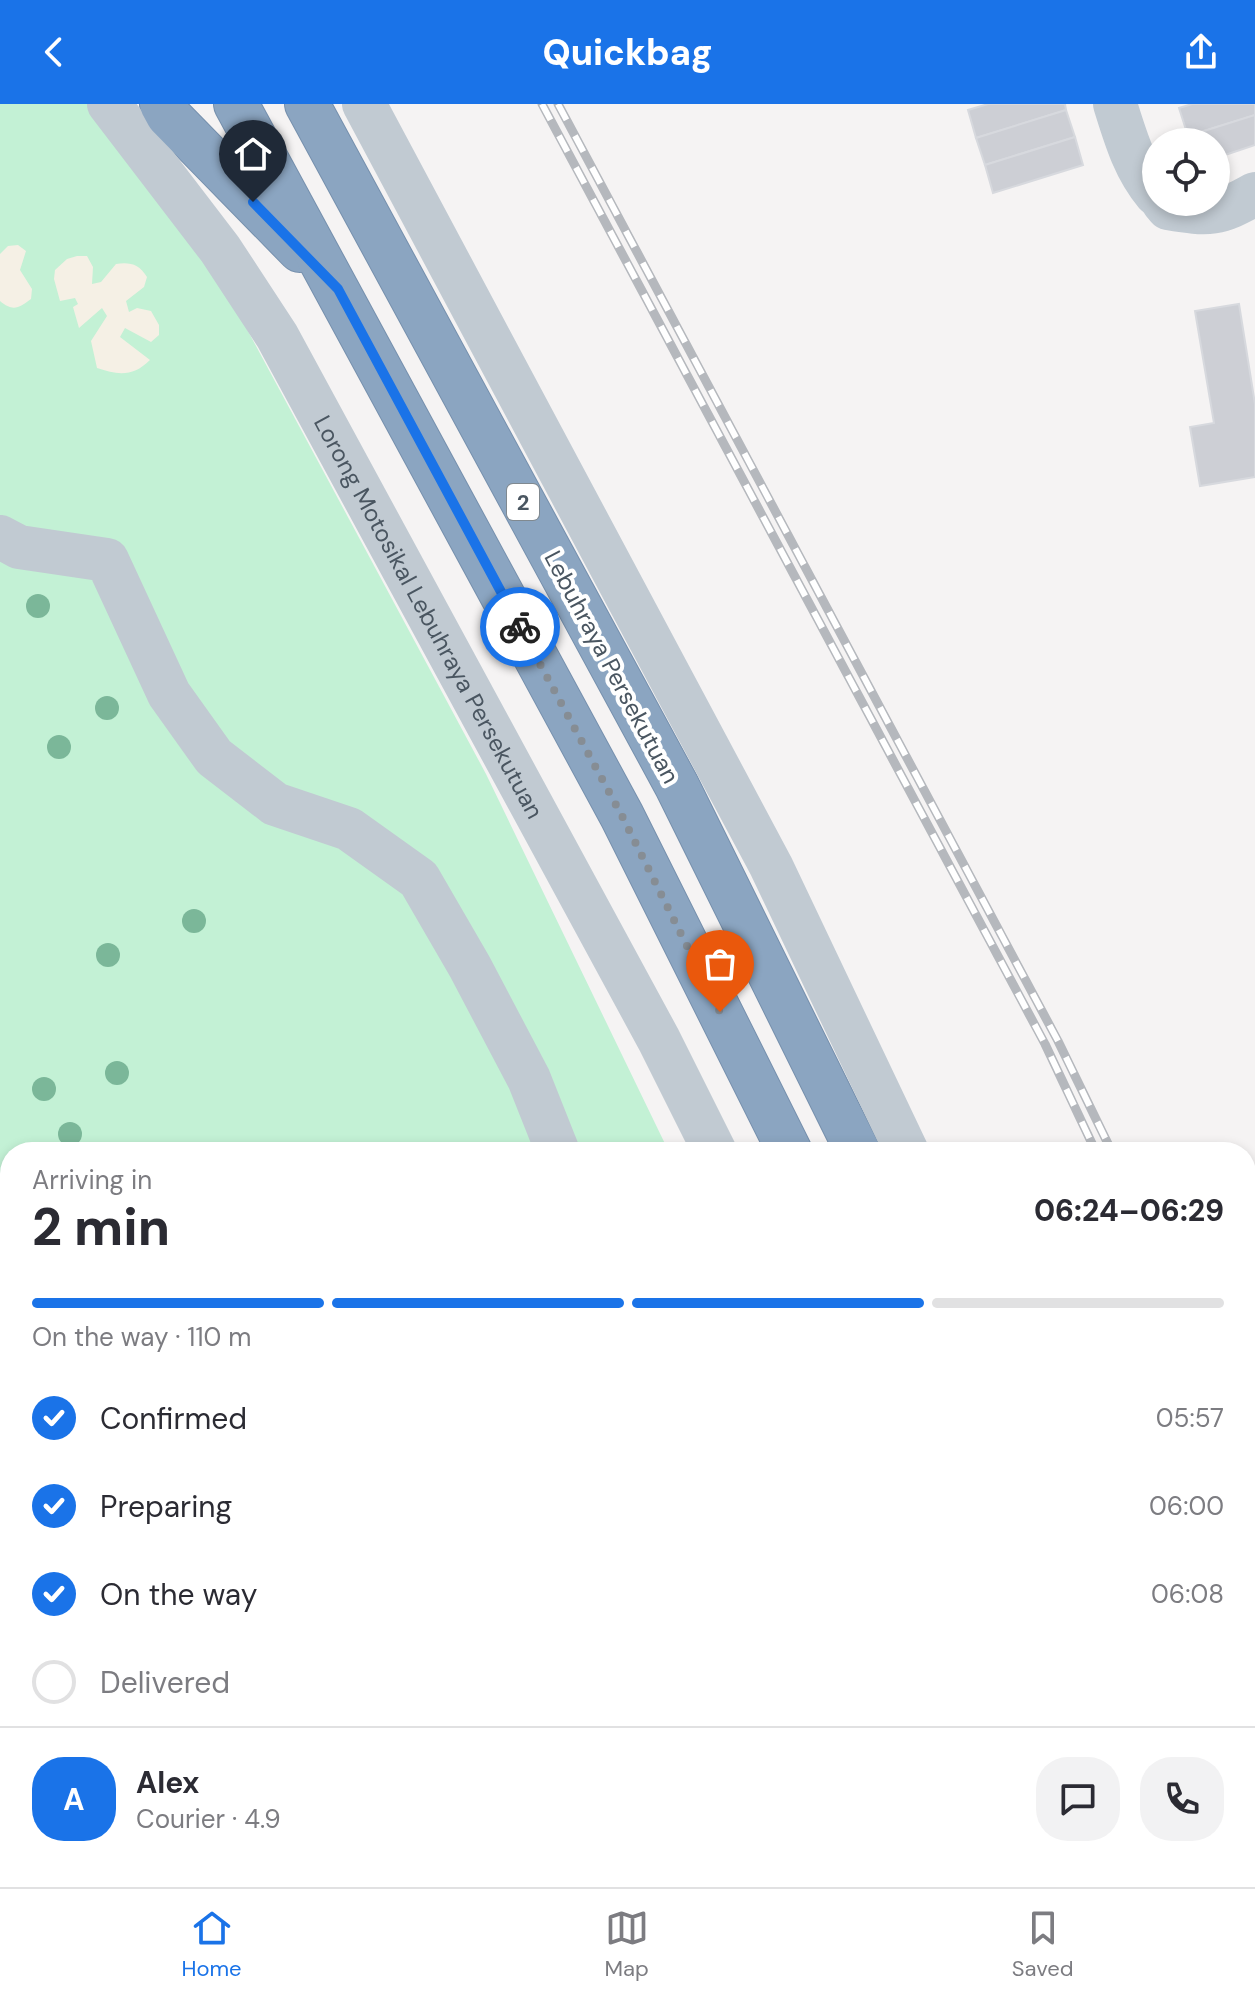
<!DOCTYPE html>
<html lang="en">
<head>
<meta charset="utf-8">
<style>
	body { margin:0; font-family:"DM Sans",sans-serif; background:#f2f2f3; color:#2b2b33; height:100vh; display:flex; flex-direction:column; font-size:30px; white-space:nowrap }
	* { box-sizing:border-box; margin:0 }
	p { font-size:26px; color:#7c7c81 }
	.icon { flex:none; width:44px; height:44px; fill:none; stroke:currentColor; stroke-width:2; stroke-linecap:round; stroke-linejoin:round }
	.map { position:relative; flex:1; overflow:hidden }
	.side { position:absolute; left:0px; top:1038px; width:1256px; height:746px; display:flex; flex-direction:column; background:#fff; border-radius:32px 32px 0 0; box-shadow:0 4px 12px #0003 }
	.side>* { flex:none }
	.buttons { position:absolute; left:1142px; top:24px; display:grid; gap:16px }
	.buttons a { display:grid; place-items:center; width:88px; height:88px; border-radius:50%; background:#fff; box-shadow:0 4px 12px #0003; font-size:40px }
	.pin { position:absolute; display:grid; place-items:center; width:68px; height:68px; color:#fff; margin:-82px -34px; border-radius:50% 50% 50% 0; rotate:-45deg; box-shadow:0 0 8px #0007 }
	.pin .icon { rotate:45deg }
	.courier { position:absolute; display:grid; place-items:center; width:80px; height:80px; margin:-40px; border:6px solid #1a73e8; border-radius:50%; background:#fff; color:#222; box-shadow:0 2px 10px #0007 }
	.head em { font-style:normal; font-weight:800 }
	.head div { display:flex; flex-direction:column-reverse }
	.head { display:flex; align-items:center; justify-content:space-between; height:136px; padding:0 32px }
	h1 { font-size:52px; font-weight:800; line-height:60px }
	.bar { display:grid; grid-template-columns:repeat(4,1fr); gap:12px 8px; align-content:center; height:96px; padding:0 32px }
	.bar i { height:10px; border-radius:6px; background:#e1e1e2 }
	.bar .selected { background:#1a73e8 }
	.bar p { grid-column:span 4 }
	.line { display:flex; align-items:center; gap:20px; padding:0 32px; border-top:2px solid #e1e1e2 }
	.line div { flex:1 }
	.round { display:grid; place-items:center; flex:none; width:84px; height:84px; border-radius:32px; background:#f2f2f3 }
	ol { padding:0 32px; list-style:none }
	li { display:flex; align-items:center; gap:24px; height:88px }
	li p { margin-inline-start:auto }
	li .icon { padding:8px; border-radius:50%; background:#1a73e8; color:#fff; stroke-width:4 }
	li:last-child { color:#7c7c81 }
	li i { width:44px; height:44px; border:4px solid #e1e1e2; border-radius:50% }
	header { display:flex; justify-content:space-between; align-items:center; height:104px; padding:0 32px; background:#1a73e8; color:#fff; font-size:36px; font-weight:800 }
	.tab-bar { display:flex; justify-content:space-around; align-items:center; height:112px; border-top:2px solid #e1e1e2; background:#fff; font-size:22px; color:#7c7c81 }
	.tab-bar a { display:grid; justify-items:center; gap:4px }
	.tab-bar .selected { color:#1a73e8 }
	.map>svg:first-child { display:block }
	.green { fill:#c3f1d5 }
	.sand { fill:#f5f0e5 }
	.building { fill:#cdcfd5; stroke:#d7d9de; stroke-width:2 }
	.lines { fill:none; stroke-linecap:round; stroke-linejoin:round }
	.highway-casing { stroke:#7690ad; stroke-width:46 }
	.minor { stroke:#c1cad2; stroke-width:44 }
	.highway { stroke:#8ba5c1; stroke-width:44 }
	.rail-casing { stroke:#b5b8bd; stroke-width:9 }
	.rail { stroke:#fff; stroke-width:6; stroke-dasharray:18; stroke-linecap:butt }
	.tree { fill:#7bb799 }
	.done { stroke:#868d94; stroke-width:8; stroke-dasharray:0 14.4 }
	.route { stroke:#1a73e8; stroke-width:10 }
	.labels { text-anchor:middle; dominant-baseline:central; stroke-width:8; stroke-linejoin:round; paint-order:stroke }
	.shield { fill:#fff; stroke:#808990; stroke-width:2 }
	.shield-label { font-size:22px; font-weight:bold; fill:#4a5661 }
	.street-label { font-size:24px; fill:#4a5661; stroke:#fff }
</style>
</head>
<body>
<header><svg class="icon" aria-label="back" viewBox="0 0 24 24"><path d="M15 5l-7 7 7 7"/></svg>Quickbag<svg class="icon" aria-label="share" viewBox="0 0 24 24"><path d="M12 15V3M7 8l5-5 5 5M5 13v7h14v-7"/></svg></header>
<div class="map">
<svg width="1255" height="1783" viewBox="0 0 1255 1783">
	<rect width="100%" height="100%" fill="#f5f3f3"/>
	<polygon class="green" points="0,0 126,0 486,670 669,1048 10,1048 10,1774 957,1774 960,1783 0,1783"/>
	<g class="sand">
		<path d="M18 141 26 147 20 166 32 185 31 195C19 204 13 208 0 197V150L8 142Z"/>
		<path d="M77 152H87L93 163 92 180 101 178 116 160C130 158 139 160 147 173L144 183 126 197 129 208 137 204 151 207 159 221V231L151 238 125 224 120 233 150 256C133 273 118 271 97 264L91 237 107 212 102 204 79 224 73 203 78 200 75 194 60 197 54 175 55 166 67 155Z"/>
	</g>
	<g class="building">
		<polygon points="988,0 1065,0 1066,6 976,34 968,6"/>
		<polygon points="1192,0 1255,0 1255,11 1188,32 1179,4"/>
		<polygon points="1066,6 1075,33 985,61 976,34"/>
		<polygon points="1255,11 1255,41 1216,54 1216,38 1189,38 1188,32"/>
		<polygon points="1075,33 1083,61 993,89 985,61"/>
		<polygon points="1239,200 1255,300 1255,373 1200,382 1190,323 1214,319 1195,207"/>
	</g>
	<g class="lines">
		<defs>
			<g id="highway">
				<polyline points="162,0 168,11 300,146"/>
				<polyline points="236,0 622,712 790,1048"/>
				<polyline points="307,0 677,682 858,1048"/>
				<polyline points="1058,1774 1061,1783"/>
				<polyline points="1127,1774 1130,1783"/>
			</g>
		</defs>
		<use href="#highway" class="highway-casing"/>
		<g class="minor">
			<path id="s1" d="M109 0 220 145 277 232 659 936 715 1048"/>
			<polyline points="364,0 771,762 907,1048"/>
			<path d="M1115 0C1125 32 1134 64 1156 90"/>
			<path d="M1163 98 1168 104C1210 111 1218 111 1255 90"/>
			<polyline points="0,433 19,443 107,456 169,590 214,653 275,700 349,725 419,775 470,863 529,975 558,1048"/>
			<polyline points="0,1646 10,1664"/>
			<polyline points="72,1774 78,1783"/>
			<polyline points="821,1774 824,1783"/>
			<polyline points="990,1774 993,1783"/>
			<polyline points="1171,1774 1174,1783"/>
		</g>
		<use href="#highway" class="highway"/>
		<defs>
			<g id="rail">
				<polyline points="542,0 1045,940 1096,1048"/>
				<polyline points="558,0 1058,937 1112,1048"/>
				<polyline points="1246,1337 1255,1359"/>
				<polyline points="1246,1379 1255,1402"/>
			</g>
		</defs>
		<use href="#rail" class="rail-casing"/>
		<use href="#rail" class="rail"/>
	</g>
	<g class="tree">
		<circle cx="38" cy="502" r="12"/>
		<circle cx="107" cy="604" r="12"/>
		<circle cx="59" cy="643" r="12"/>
		<circle cx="194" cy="817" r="12"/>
		<circle cx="108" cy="851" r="12"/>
		<circle cx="117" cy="969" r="12"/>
		<circle cx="44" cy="985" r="12"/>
		<circle cx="70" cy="1030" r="12"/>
	</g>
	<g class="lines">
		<polyline class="done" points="520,523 622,712 720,908"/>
		<polyline class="route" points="253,98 338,185 520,523"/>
	</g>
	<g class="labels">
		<rect class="shield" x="507" y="380" width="32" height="36" rx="6"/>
		<g class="shield-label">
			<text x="523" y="398">2</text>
		</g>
		<g class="street-label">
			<text stroke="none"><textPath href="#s1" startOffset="606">Lorong Motosikal Lebuhraya Persekutuan</textPath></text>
			<text transform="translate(612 563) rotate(62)">Lebuhraya Persekutuan</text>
		</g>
	</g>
</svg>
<div class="buttons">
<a><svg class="icon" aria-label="locate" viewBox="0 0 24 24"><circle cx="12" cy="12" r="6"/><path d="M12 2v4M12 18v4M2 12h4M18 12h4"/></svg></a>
</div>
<div class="pin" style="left:720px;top:908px;background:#ea580c"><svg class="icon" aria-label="bag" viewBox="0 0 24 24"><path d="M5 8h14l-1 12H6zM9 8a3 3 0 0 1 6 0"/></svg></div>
<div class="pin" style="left:253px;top:98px;background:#1f2937"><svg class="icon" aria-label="home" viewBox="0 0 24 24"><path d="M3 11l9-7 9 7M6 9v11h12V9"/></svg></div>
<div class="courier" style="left:520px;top:523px"><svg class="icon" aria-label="bike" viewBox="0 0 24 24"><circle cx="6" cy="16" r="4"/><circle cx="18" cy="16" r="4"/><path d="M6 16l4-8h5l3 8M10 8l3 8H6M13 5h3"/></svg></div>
<section class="side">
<div class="head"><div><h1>2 min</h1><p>Arriving in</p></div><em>06:24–06:29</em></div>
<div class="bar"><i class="selected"></i><i class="selected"></i><i class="selected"></i><i></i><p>On the way · 110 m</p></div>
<ol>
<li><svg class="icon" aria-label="check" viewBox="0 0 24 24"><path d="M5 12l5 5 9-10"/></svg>Confirmed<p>05:57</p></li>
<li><svg class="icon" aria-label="check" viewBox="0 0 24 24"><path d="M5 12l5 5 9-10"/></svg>Preparing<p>06:00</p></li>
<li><svg class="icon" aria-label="check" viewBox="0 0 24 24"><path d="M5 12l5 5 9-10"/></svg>On the way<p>06:08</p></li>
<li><i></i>Delivered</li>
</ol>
<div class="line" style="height:144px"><b class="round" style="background:#1a73e8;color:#fff">A</b><div><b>Alex</b><p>Courier · 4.9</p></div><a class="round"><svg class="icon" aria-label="chat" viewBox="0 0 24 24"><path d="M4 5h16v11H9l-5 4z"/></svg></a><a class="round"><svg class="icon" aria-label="phone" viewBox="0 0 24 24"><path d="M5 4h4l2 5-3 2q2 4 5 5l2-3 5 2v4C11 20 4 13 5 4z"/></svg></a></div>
</section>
</div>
<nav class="tab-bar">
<a class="selected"><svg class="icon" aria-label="home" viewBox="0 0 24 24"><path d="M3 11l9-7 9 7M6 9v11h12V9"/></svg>Home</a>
<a><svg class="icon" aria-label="map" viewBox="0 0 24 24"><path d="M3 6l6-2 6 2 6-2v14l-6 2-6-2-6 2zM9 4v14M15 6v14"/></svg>Map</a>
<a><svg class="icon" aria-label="saved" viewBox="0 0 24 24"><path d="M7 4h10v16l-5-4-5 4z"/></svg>Saved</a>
</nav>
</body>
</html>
